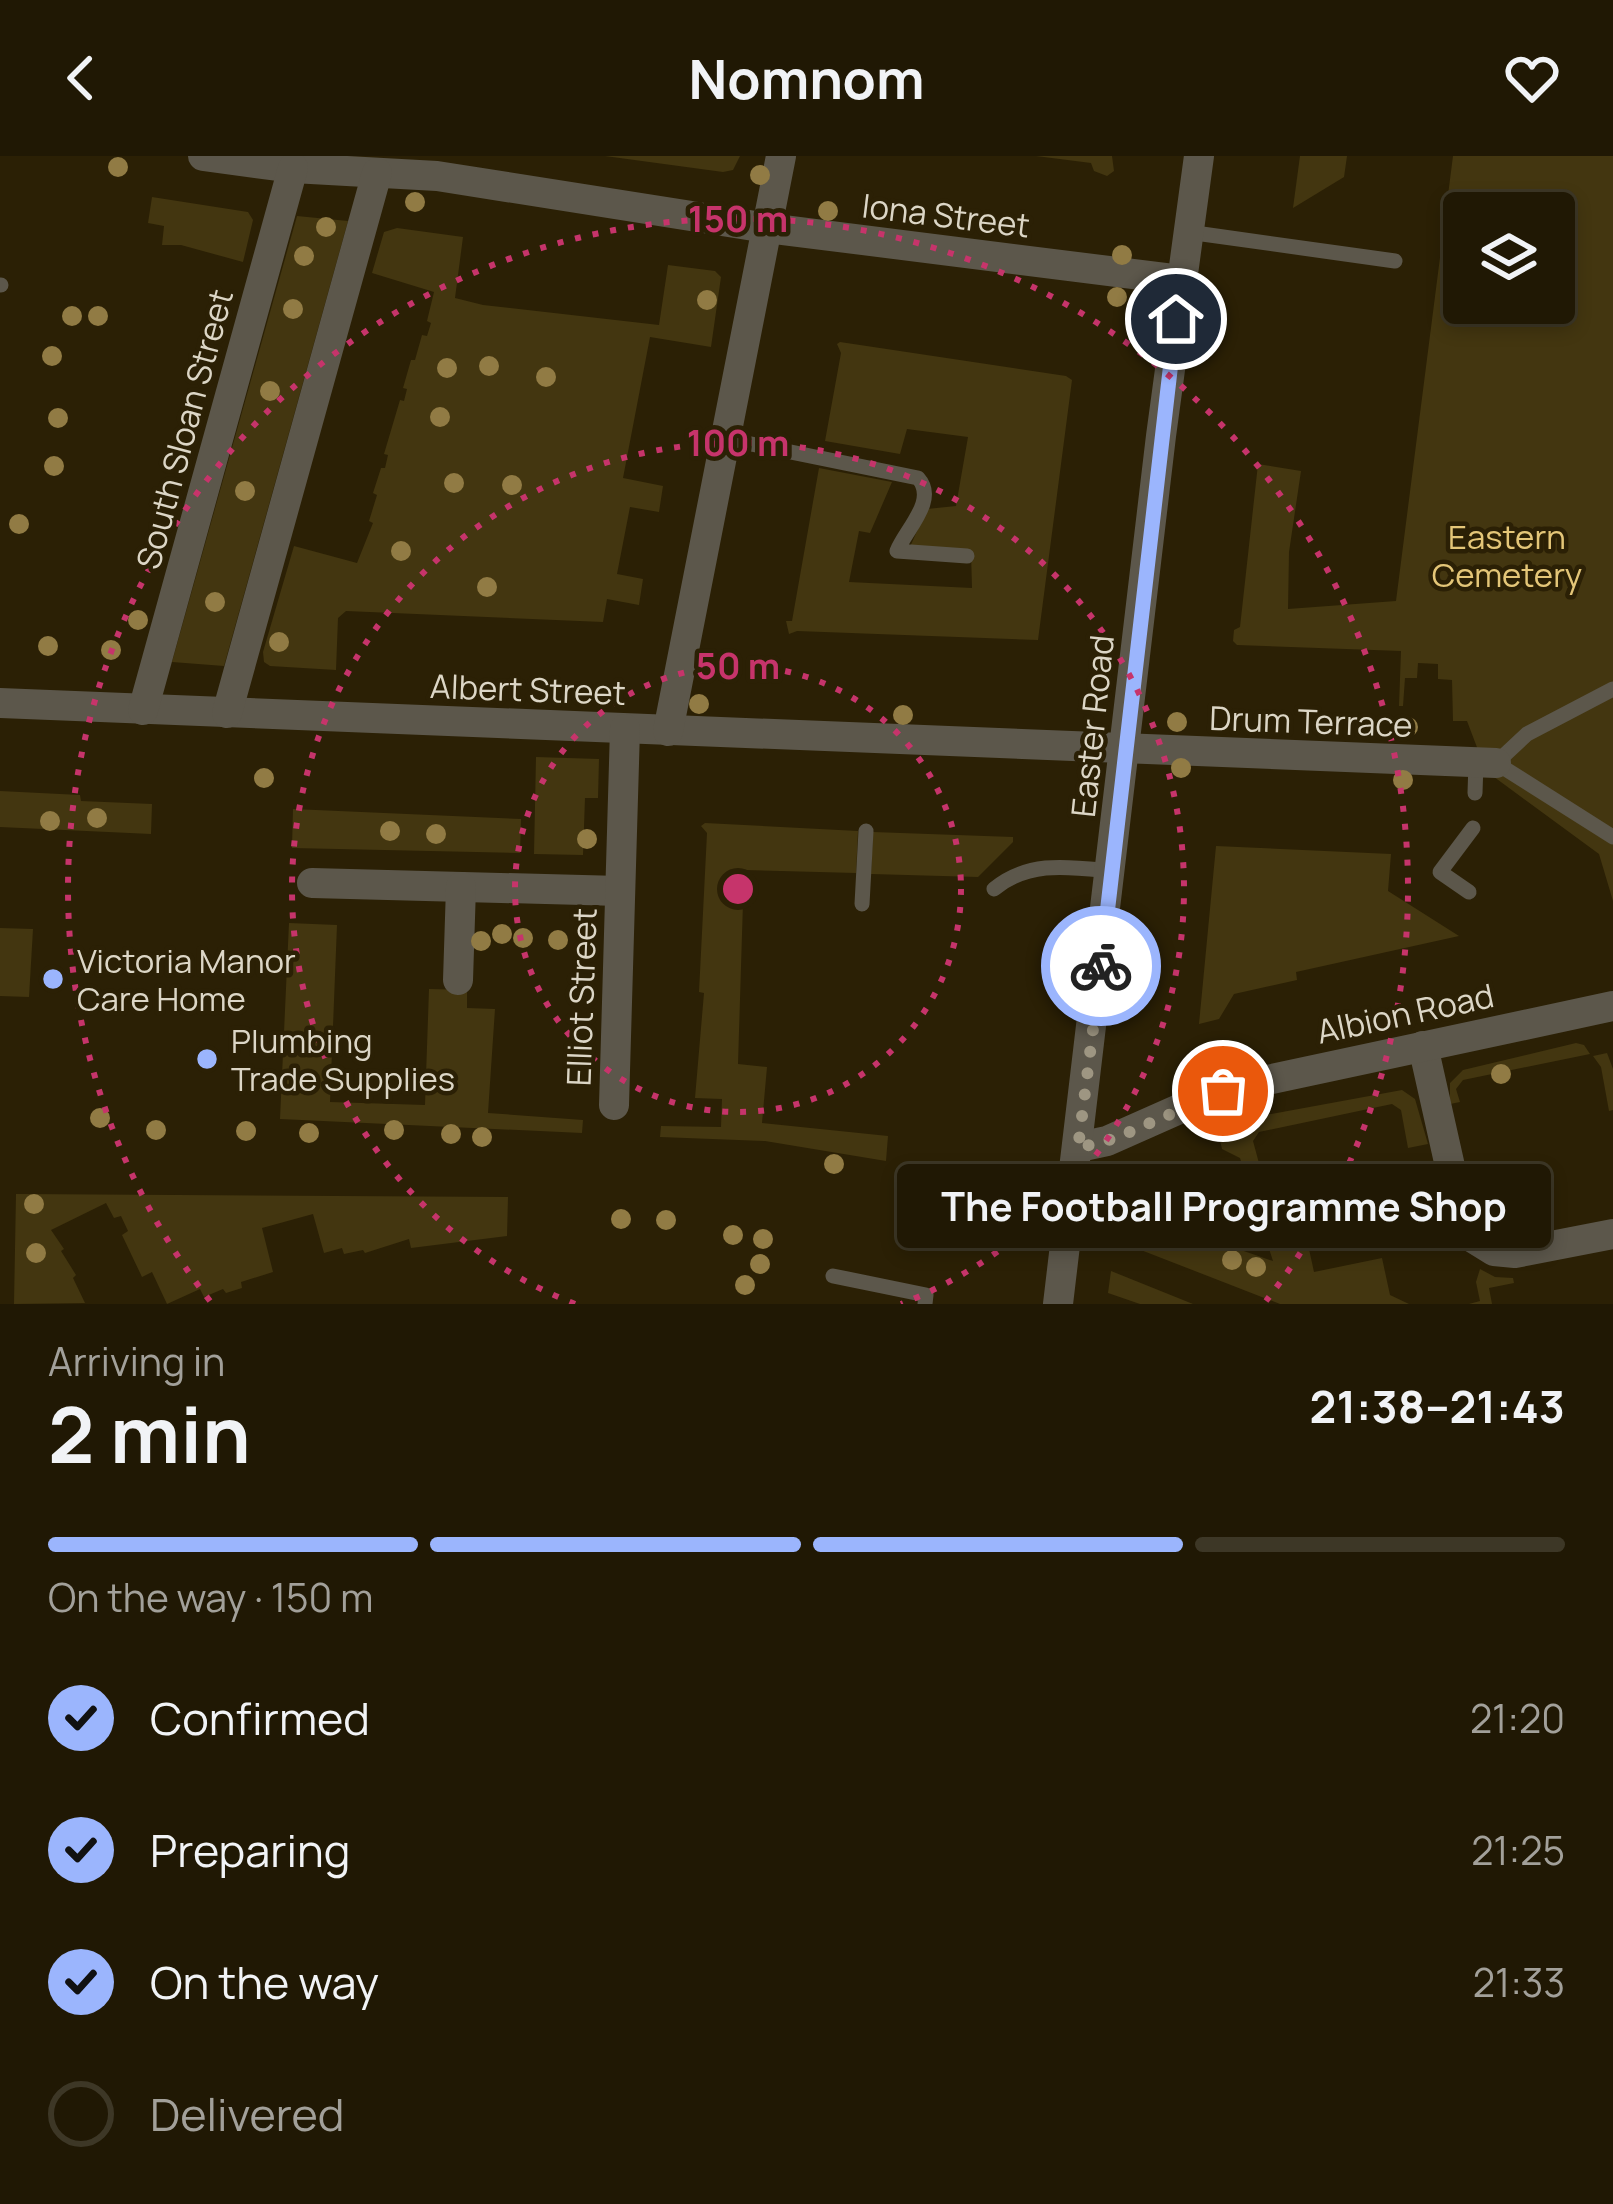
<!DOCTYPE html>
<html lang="en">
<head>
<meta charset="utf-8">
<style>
	body { margin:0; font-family:Manrope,sans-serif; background:#28210e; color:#f1f3f6; height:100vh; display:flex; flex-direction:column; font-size:45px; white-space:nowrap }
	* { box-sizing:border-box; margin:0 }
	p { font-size:39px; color:#a2a09a }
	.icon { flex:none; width:66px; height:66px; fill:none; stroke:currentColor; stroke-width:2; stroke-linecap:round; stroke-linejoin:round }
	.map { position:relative; height:1148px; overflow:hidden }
	.drawer { display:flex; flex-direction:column; background:#201804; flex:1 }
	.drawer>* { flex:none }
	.controls { position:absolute; left:1443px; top:36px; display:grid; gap:24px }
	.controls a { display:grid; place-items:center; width:132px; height:132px; border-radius:12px; background:#201804; box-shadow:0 6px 18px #0003,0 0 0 3px #3d3726; font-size:60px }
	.pin { position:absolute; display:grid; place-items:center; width:102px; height:102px; color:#fff; margin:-51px; border:6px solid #fff; border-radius:50%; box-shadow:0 3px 12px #0007 }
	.courier { position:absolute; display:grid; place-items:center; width:120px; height:120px; margin:-60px; border:9px solid #9bb5fd; border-radius:50%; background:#fff; color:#222; box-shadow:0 3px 15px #0007 }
	.bubble { position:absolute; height:84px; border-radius:12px; background:#201804; box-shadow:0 6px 18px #0003,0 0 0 3px #3d3726; font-size:39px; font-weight:700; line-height:84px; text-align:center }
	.overview em { font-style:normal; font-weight:700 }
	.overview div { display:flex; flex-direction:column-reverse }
	.overview { display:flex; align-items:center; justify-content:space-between; height:204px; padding:0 48px }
	h1 { font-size:78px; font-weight:700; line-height:90px }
	.bar { display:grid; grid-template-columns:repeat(4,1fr); gap:18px 12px; align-content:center; height:144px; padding:0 48px }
	.bar i { height:15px; border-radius:9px; background:#3d3726 }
	.bar .active { background:#9bb5fd }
	.bar p { grid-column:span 4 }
	ol { padding:0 48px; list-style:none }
	li { display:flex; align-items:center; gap:36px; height:132px }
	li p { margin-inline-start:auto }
	li .icon { padding:12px; border-radius:50%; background:#9bb5fd; color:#111; stroke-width:4 }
	li:last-child { color:#a2a09a }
	li i { width:66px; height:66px; border:6px solid #3d3726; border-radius:50% }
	header { display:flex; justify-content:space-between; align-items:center; height:156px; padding:0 48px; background:#201804; font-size:54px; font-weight:700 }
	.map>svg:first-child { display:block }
	.green { fill:#433610; fill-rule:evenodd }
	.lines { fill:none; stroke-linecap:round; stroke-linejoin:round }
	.service { stroke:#5c574b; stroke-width:15 }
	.minor { stroke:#5c574b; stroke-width:30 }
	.tertiary { stroke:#5c574b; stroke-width:30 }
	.tree { fill:#917b44 }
	.done { stroke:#9e9682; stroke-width:12; stroke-dasharray:0 21.6 }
	.route { stroke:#9bb5fd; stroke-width:15 }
	.ring { fill:none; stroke:#c6346b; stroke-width:6; stroke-dasharray:6 12 }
	.poi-dot { fill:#9bb5fd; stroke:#2b2005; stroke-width:4.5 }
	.labels { text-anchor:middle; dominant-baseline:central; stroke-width:9; stroke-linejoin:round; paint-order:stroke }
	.street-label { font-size:33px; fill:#dcd6c6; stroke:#2b2005 }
	.park-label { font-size:33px; fill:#e4c678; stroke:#2b2005 }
	.poi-label { font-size:33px; fill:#dcd6c6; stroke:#2b2005; text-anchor:start }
	.centre { fill:#c6346b; stroke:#2b2005; stroke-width:6 }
	.ring-label { font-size:36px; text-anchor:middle; font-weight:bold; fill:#c6346b; stroke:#2b2005; stroke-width:9; stroke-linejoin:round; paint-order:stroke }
</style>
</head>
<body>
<header><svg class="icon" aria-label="back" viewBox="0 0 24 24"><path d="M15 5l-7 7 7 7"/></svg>Nomnom<svg class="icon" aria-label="heart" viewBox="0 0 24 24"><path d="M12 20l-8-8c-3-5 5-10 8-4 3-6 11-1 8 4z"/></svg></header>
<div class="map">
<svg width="1613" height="1148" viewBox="0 0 1613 1148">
	<rect width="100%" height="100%" fill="#2b2005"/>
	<g class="green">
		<polygon points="605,0 740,0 733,14 723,16"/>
		<polygon points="1036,0 1112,0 1114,15 1107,20 1094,15 1091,7"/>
		<polygon points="1300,0 1347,0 1344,21 1293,52"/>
		<path d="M1453 0H1613V745L1599 698 1486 615 1467 565H1453L1452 524 1438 523V508L1418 507 1417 522H1405L1403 550H1399L1401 495 1237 489 1233 485 1234 474 1240 471 1258 308 1301 315 1289 396 1288 453 1396 445ZM1464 57H1554V147H1464Z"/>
		<polygon points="152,41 248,56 253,64 243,106 181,89 162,89 164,70 148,67"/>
		<polygon points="297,60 348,65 224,510 172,506"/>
		<polygon points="397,72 463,81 455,142 483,149 659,169 668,109 715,115 721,121 711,191 650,181 623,322 663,330 659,356 630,351 617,418 643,423 639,449 607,443 603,466 346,455 338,462 336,514 270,510 264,506 263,496 294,390 357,407 373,367 369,365 377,339 373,337 381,312 385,312 388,299 384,298 400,244 404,245 407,233 403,232 411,204 415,204 422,179 427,180 431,167 427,165 434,136 372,117 384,76"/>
		<polygon points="840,186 1066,220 1072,224 1038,484 797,475 789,478 786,465 792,465 819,312 892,326 870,377 859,375 849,426 972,432 971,396 909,393 927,353 956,350 968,281 907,273 900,298 825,285 841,197 837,188"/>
		<polygon points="536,601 599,603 598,642 585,642 583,699 534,698"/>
		<polygon points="0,635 80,639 81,645 152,648 151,678 0,671"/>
		<polygon points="293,653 521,663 520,697 292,692"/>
		<polygon points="705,667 858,675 856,717 744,714 738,908 767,911 762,967 888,980 886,1005 765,985 660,981 661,970 721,971 722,943 695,942 704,837 699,836 707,677 701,670"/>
		<polygon points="873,676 1013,681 1013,686 978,721 871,718"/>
		<polygon points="1216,690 1391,698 1388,735 1459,780 1296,816 1297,824 1234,838 1219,863 1199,868"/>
		<polygon points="289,767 337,769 330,946 425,949 429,833 467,834 467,852 495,853 488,957 583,964 582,977 280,963"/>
		<polygon points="0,772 33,773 29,841 0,840"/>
		<polygon points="1576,887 1584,889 1590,898 1463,924 1456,933 1460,946 1450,948 1450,927 1463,914"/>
		<polygon points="1607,897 1613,913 1613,954 1609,955 1601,911 1593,900"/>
		<polygon points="1402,934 1415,943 1428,988 1408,992 1401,954 1392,948 1259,976 1253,985 1263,1022 1286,1018 1294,1058 1300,1057 1305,1079 1299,1081 1301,1094 1309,1093 1314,1116 1382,1102 1390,1139 1409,1148 1280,1148 1115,1084 1119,1052 1273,1105 1240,1002 1222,993 1216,968"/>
		<polygon points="16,1038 508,1041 507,1080 411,1092 409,1083 365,1097 363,1094 344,1098 342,1092 324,1097 313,1058 262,1072 273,1116 241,1126 242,1132 226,1137 223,1133 204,1141 200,1133 167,1148 152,1116 142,1121 122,1079 128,1075 121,1060 114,1062 106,1047 51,1074 64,1093 61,1095 76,1119 73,1122 85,1147 14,1148"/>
		<polygon points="1480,1113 1495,1121 1513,1122 1514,1127 1489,1132 1492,1148 1469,1148 1480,1145 1476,1126"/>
		<polygon points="1111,1115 1193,1148 1140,1148 1108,1137"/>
	</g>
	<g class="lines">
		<g class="service">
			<polyline points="1188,76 1395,105"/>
			<polyline points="0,129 1,129"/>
			<path d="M727 283 918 322C938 344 906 373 897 395L967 400"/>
			<polyline points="1613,533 1527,578 1496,607 1613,681"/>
			<polyline points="1475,637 1476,606"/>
			<path d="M994 733C1029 704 1070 711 1112 715"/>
			<polyline points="1469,736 1440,716 1473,672"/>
			<polyline points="862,748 866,675"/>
			<polyline points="833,1120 926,1139 925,1148"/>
		</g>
		<g class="minor">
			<polyline points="203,0 293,12 437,20 767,72 1181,124"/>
			<polyline points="0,547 1496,607"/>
			<polyline points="143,554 293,12"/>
			<polyline points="227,557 377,17"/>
			<polyline points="668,575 781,0"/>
			<polyline points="312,727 620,735"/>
			<polyline points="458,824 461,731"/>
			<polyline points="1423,890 1460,1055 1473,1082 1494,1095 1515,1097 1613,1078"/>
			<polyline points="614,949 625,573"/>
			<polyline points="1079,991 1107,985 1195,946 1258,926 1613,850"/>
		</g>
		<polyline class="tertiary" points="1058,1148 1161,280 1199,0"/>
	</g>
	<g class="tree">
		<circle cx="118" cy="11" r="10"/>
		<circle cx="760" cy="19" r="10"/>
		<circle cx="415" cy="46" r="10"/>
		<circle cx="828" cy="55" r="10"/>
		<circle cx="326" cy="71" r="10"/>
		<circle cx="1122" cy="99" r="10"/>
		<circle cx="304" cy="100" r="10"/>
		<circle cx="1117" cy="141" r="10"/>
		<circle cx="707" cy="144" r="10"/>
		<circle cx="293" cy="153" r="10"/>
		<circle cx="72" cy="160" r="10"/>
		<circle cx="98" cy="160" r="10"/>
		<circle cx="52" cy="200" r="10"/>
		<circle cx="489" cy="210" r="10"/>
		<circle cx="447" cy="212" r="10"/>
		<circle cx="546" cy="221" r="10"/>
		<circle cx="270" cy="235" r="10"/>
		<circle cx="440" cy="261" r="10"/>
		<circle cx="58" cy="262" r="10"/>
		<circle cx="54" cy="310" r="10"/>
		<circle cx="454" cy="327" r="10"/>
		<circle cx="512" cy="329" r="10"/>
		<circle cx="245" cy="335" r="10"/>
		<circle cx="19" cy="368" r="10"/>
		<circle cx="401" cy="395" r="10"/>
		<circle cx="487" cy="431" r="10"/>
		<circle cx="215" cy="446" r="10"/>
		<circle cx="138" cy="464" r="10"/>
		<circle cx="279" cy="486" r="10"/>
		<circle cx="48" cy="490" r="10"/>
		<circle cx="111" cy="494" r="10"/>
		<circle cx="699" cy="548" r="10"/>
		<circle cx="903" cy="559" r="10"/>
		<circle cx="1177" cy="566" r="10"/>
		<circle cx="1408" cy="571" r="10"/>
		<circle cx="1181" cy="612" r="10"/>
		<circle cx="264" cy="622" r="10"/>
		<circle cx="1403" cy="624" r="10"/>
		<circle cx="97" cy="662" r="10"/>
		<circle cx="50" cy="665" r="10"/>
		<circle cx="390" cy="675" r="10"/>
		<circle cx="436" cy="678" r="10"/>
		<circle cx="587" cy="683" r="10"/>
		<circle cx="502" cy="778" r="10"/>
		<circle cx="523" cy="782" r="10"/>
		<circle cx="558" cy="784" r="10"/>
		<circle cx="481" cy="785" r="10"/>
		<circle cx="1501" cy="918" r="10"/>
		<circle cx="100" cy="962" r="10"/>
		<circle cx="156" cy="974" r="10"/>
		<circle cx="394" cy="974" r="10"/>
		<circle cx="246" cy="975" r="10"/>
		<circle cx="309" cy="977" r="10"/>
		<circle cx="451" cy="978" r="10"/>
		<circle cx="482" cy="981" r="10"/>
		<circle cx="834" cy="1008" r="10"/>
		<circle cx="34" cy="1048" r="10"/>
		<circle cx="621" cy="1063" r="10"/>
		<circle cx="666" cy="1064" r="10"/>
		<circle cx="733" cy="1079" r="10"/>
		<circle cx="763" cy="1083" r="10"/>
		<circle cx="36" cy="1097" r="10"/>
		<circle cx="1232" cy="1104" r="10"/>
		<circle cx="760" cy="1108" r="10"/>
		<circle cx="1256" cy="1111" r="10"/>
		<circle cx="745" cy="1129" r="10"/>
	</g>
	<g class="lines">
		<polyline class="done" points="1101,810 1078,992 1116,982 1223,935"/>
		<polyline class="route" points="1101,810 1176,163"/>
	</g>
	<g class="ring">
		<circle cx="738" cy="733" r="223"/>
		<path d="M575 1148A446 446 0 1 1 901 1148"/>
		<path d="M210 1145A670 670 0 1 1 1266 1145"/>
	</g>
	<g class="poi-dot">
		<circle cx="53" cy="823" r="12"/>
		<circle cx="207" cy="903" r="12"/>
	</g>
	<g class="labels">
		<g class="street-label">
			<text transform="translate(946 59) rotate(7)">Iona Street</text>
			<text transform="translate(184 273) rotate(-75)">South Sloan Street</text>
			<text transform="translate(528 533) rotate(2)">Albert Street</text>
			<text transform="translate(1311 565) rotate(2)">Drum Terrace</text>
			<text transform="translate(1092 570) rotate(-84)">Easter Road</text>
			<text transform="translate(581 841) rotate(-88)">Elliot Street</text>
			<text transform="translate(1405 857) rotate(-12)">Albion Road</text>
		</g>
		<g class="park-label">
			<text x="1507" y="380">Eastern<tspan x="1507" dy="38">Cemetery</tspan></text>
		</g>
		<g class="poi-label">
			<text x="77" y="804">Victoria Manor<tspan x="77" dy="38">Care Home</tspan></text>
			<text x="231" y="884">Plumbing<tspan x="231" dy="38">Trade Supplies</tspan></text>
		</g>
	</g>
	<circle cx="738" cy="733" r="18" class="centre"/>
	<g class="ring-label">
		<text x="738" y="76">150 m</text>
		<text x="738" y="300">100 m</text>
		<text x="738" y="523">50 m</text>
	</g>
</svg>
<div class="controls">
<a><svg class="icon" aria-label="layers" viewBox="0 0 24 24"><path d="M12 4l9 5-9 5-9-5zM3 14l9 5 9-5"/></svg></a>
</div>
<div class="pin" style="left:1223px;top:935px;background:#ea580c"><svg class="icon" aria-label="bag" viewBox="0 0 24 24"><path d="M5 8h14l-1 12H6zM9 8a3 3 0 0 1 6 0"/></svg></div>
<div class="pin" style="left:1176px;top:163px;background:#1f2937"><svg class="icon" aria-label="home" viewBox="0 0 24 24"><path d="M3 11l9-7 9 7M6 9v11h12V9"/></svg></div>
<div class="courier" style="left:1101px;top:810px"><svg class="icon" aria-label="bike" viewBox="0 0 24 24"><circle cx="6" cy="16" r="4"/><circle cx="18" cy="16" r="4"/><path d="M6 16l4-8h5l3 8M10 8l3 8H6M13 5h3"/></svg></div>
<div class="bubble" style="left:897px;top:1008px;width:654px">The Football Programme Shop</div>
</div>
<section class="drawer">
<div class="overview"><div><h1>2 min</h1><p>Arriving in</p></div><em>21:38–21:43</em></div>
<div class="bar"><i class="active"></i><i class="active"></i><i class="active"></i><i></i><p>On the way · 150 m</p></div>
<ol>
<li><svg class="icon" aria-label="check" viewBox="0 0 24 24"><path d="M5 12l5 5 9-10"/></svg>Confirmed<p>21:20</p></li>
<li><svg class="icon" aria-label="check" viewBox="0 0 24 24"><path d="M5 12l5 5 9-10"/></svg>Preparing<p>21:25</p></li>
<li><svg class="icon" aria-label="check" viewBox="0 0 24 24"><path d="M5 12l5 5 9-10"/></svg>On the way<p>21:33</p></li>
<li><i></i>Delivered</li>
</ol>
</section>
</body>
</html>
